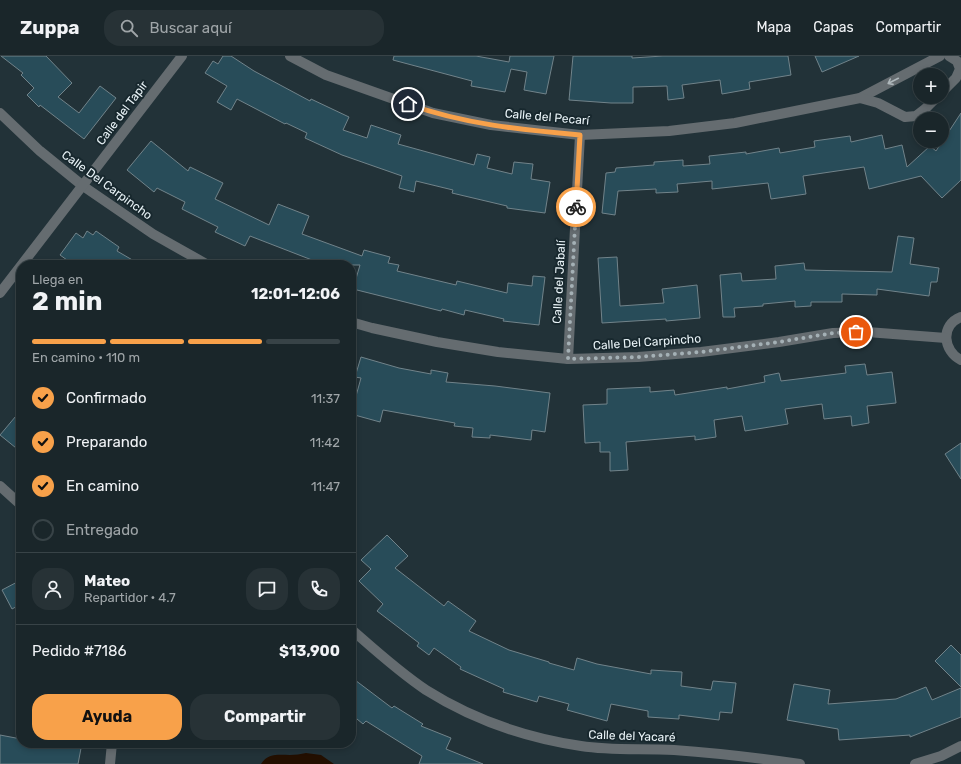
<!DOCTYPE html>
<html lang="es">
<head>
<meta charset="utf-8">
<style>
	body { margin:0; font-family:Rubik,sans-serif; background:#273236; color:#f1f3f6; height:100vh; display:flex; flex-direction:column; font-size:15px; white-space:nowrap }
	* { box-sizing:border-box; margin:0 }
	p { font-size:13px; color:#9fa5a8 }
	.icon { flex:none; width:22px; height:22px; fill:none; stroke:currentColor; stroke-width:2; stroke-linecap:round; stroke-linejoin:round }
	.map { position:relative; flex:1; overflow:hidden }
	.side { position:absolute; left:16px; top:204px; width:340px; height:488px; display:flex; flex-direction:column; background:#1a262a; border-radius:16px; box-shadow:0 2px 6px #0003,0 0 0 1px #384347 }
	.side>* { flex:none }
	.fabs { position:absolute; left:913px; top:12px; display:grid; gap:8px }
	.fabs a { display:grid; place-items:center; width:36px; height:36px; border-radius:50%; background:#1a262a; box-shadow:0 2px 6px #0003,0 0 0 1px #384347; font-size:20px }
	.pin { position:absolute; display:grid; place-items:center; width:34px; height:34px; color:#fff; margin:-17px; border:2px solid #fff; border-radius:50%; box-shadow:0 1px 4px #0007 }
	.courier { position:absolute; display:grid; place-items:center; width:40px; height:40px; margin:-20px; border:3px solid #f8a14a; border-radius:50%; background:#fff; color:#222; box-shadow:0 1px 5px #0007 }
	.summary em { font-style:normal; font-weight:700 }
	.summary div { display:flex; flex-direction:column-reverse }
	.summary { display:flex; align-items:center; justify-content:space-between; height:68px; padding:0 16px }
	h1 { font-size:26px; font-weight:700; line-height:30px }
	.bar { display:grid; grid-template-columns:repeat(4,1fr); gap:6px 4px; align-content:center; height:48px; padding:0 16px }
	.bar i { height:5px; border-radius:3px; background:#384347 }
	.bar .current { background:#f8a14a }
	.bar p { grid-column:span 4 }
	.line { display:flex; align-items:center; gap:10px; padding:0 16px; border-top:1px solid #384347 }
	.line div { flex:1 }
	.round { display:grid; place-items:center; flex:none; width:42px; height:42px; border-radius:16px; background:#273236 }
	ol { padding:0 16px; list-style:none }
	li { display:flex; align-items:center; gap:12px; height:44px }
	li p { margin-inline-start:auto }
	li .icon { padding:4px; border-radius:50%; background:#f8a14a; color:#111; stroke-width:4 }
	li:last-child { color:#9fa5a8 }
	li i { width:22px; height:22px; border:2px solid #384347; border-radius:50% }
	.primary-button { display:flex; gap:8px; margin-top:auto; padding:8px 16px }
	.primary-button a { flex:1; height:46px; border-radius:16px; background:#f8a14a; color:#111; font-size:16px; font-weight:700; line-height:46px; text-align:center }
	.primary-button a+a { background:#273236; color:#f1f3f6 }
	header { display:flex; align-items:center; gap:24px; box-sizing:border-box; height:56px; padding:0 20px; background:#1a262a; border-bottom:1px solid #384347 }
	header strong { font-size:19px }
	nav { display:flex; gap:22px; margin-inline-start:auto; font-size:14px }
	.search { width:280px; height:36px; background:#273236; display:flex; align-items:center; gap:10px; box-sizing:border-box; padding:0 14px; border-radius:16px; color:#9fa5a8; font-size:15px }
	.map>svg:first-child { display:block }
	.water { fill:#230f00 }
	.building { fill:#284c59; stroke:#71838a }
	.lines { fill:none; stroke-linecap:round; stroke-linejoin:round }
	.minor { stroke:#656c70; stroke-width:10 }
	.oneway { stroke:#aeb7bb }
	.done { stroke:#a4b0b5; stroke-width:4; stroke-dasharray:0 7.2 }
	.route { stroke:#f8a14a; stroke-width:5 }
	.labels { text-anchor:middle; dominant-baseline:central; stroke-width:4; stroke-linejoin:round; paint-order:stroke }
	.street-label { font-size:12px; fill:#eaf4f8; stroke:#18282e }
</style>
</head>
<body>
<header>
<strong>Zuppa</strong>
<div class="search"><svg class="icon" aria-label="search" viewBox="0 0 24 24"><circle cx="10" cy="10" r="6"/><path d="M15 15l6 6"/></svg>Buscar aquí</div>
<nav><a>Mapa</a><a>Capas</a><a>Compartir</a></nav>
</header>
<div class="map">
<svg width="961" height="708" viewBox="0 0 961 708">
	<rect width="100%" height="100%" fill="#223238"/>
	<path class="water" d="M306 697 321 699 334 708H261C268 697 278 699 290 699 295 699 301 698 306 697Z"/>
	<g class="building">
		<polygon points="1,0 46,0 72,27 58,41 79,57 100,30 116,42 84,83 40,49 39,51 27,39 34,32 21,19 23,17"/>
		<polygon points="223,0 231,0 254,15 310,45 311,43 349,61 343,74 367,82 371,69 401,79 398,88 474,109 477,98 490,101 487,112 512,118 514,106 533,108 531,123 550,126 545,157 507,152 507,150 452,137 453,134 416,125 414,136 399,132 402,120 342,99 305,82 307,77 286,67 285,68 237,43 231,54 217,46 227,30 205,17 213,5 218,8"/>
		<polygon points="394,0 476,0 509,6 510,0 554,0 546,38 524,34 527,16 511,13 505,36 471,30 472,25 393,4"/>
		<polygon points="573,0 632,0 632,2 663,0 788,0 791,19 749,26 750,33 722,38 720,24 682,29 684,42 668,44 667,30 633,31 633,47 611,47 569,44"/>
		<polygon points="815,0 859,0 822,16"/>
		<polygon points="961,57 961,124 942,142 921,120 869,133 864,111 803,120 806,138 771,143 768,127 712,133 712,125 677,128 678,136 656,137 656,133 618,135 615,159 602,157 606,117 615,116 616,112 654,109 654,106 683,104 683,110 710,108 709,100 746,96 746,98 779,92 780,97 815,91 814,85 850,80 851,86 882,79 885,93 902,89 907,111 930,90 936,95"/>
		<polygon points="151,85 188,115 190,111 223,127 215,143 269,169 278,148 309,160 302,178 362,200 364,194 390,201 388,207 399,209 397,215 456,229 457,225 507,237 508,227 532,230 533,220 545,221 539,269 503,265 504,263 465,254 464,259 442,253 441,255 353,233 360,209 310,209 312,204 250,180 245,190 215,176 218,171 182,153 185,146 157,132 154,136 127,114"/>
		<polygon points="87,175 93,179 96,175 119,191 117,195 141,209 96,209 89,204 85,209 74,209 60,199 76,177 83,182"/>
		<polygon points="898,180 914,182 910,208 939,212 937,226 931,226 929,240 877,233 877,239 842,238 842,246 811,246 811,250 795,251 795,245 763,248 763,250 734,252 735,261 723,261 720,219 741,217 742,225 776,223 775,210 804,207 805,214 892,216"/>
		<polygon points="617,201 620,250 664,247 662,233 697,229 700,262 666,265 666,263 602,267 598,202"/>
		<polygon points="361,301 399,312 431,318 431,314 448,317 446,326 495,330 550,337 545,376 532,374 531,384 490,379 490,382 472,381 473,372 454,370 455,367 383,354 380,366 351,358 361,322 355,321"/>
		<polygon points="865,308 867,319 892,316 896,347 867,350 869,367 852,370 851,360 824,363 822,348 785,353 788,368 745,375 742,360 714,364 716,381 695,384 695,380 626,386 628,414 610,415 610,396 600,396 600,386 585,387 583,349 607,348 607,333 650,331 650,336 674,334 675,339 727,331 727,333 765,326 764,320 779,317 781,325 846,317 845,310"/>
		<polygon points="21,354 21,396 0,379"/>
		<polygon points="961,387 961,423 945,398"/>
		<polygon points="387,479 408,500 395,512 444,550 448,545 476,565 469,575 509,594 549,606 549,607 574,614 577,602 597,608 651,618 651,614 682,616 681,630 711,634 713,625 736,627 732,657 720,656 719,664 679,659 679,663 648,661 648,655 611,648 607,665 567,654 569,648 539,640 537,646 503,636 504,633 460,613 461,611 434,592 429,599 417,590 419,587 377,555 383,548 359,525 371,513 361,504"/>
		<polygon points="21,524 21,548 12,553 2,534"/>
		<polygon points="951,589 961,599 961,631 935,605"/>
		<polygon points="351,621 392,652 394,650 423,668 421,670 451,682 446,693 483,708 419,708 422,700 366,665 363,668 351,658"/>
		<polygon points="794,628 830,634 828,648 896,643 926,631 932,644 961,632 961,661 910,681 910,679 839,684 838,673 787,664"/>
		<polygon points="0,679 21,683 21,687 82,687 78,708 0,708"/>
	</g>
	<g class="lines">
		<g class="minor">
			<polyline points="290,0 326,19 433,57 491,69 580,79 669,75 735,67 860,42 940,0"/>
			<polyline points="942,36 956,22 960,13 957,5 949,0"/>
			<polyline points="860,42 878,47 905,61 916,60 925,53 937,41"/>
			<polyline points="0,57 40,95 83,130 153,178 208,209"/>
			<polyline points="0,237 182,0"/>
			<path d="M961 261C940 269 943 295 961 304"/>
			<polyline points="351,266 372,272 437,286 498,296 568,303 638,301 701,296 779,286 833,277 867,276 946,282"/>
			<polyline points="568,303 580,79"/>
			<polyline points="0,430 21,449"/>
			<path d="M351 573C375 594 399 616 426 634 472 663 527 682 581 690 612 695 643 692 674 694 716 697 759 702 800 708"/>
			<polyline points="110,708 112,687"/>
			<polyline points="915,708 941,700 961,690"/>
		</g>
	</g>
	<defs><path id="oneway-shaft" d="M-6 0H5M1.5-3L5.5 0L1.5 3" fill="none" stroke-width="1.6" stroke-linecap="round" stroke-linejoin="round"/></defs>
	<use class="oneway" href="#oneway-shaft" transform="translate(893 25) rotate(153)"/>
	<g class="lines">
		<polyline class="done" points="576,151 568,303 638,301 701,296 779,286 833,277 856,276"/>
		<path class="route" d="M408 48C463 68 522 74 580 79L576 151"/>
	</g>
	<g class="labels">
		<g class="street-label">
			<text transform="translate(122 57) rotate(-53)">Calle del Tapir</text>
			<text transform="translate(547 61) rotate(5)">Calle del Pecarí</text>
			<text transform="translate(107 129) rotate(36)">Calle Del Carpincho</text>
			<text transform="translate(559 226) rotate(-87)">Calle del Jabalí</text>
			<text transform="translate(647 286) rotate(-4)">Calle Del Carpincho</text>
			<text transform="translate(632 680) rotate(2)">Calle del Yacaré</text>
		</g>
	</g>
</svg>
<div class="fabs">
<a>+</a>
<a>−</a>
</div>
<div class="pin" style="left:856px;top:276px;background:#ea580c"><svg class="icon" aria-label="bag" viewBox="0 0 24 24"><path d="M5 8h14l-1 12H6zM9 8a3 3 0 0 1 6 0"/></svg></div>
<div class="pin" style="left:408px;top:48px;background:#1f2937"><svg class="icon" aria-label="home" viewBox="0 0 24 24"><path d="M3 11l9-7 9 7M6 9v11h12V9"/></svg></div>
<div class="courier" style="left:576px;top:151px"><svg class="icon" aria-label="bike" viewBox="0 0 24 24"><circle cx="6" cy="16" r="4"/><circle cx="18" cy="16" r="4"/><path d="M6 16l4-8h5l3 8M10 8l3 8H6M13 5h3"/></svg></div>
<section class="side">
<div class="summary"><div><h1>2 min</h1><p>Llega en</p></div><em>12:01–12:06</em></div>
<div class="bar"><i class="current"></i><i class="current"></i><i class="current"></i><i></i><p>En camino · 110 m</p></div>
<ol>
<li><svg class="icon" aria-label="check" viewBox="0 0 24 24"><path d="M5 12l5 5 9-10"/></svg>Confirmado<p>11:37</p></li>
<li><svg class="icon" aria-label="check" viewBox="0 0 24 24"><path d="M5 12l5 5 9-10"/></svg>Preparando<p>11:42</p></li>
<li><svg class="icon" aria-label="check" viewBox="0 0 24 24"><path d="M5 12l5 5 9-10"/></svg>En camino<p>11:47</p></li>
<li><i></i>Entregado</li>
</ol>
<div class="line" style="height:72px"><a class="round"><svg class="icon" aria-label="person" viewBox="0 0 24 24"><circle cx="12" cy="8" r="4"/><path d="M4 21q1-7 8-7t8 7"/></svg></a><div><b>Mateo</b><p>Repartidor · 4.7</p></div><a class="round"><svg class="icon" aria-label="chat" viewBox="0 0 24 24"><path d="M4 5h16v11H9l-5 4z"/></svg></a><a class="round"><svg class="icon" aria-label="phone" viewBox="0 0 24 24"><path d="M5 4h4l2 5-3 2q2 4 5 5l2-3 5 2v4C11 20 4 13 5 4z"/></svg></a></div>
<div class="line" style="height:52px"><div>Pedido #7186</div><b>$13,900</b></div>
<div class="primary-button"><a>Ayuda</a><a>Compartir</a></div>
</section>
</div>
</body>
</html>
